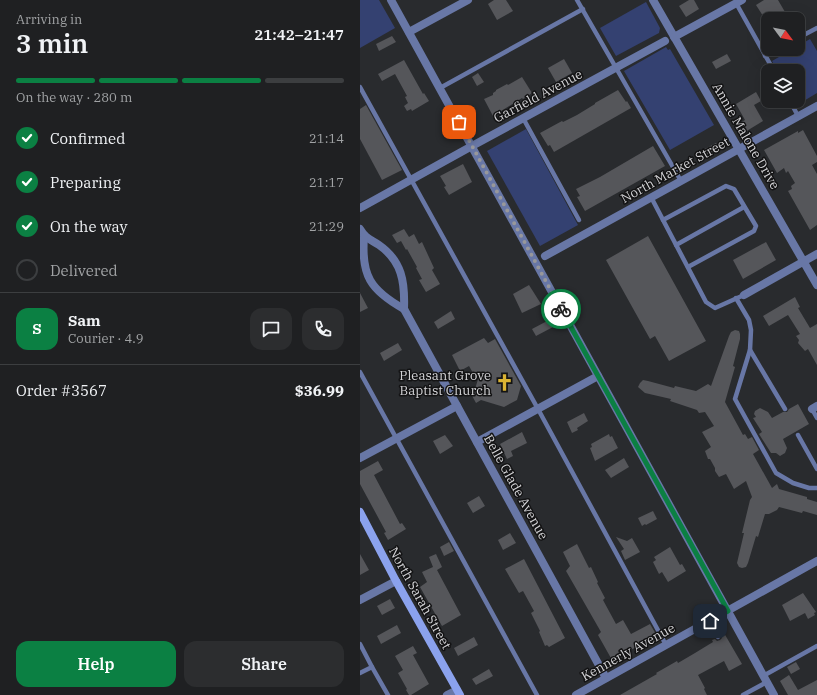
<!DOCTYPE html>
<html lang="en">
<head>
<meta charset="utf-8">
<style>
	body { margin:0; font-family:"IBM Plex Serif",serif; background:#2c2d2f; color:#f1f3f6; height:100vh; display:flex; flex-direction:column; font-size:15px; white-space:nowrap }
	* { box-sizing:border-box; margin:0 }
	p { font-size:13px; color:#a1a3a5 }
	.icon { flex:none; width:22px; height:22px; fill:none; stroke:currentColor; stroke-width:2; stroke-linecap:round; stroke-linejoin:round }
	.map { position:relative; flex:1; overflow:hidden }
	.details { display:flex; flex-direction:column; background:#1f2022; width:360px }
	.details>* { flex:none }
	.needle { width:26px; rotate:122deg }
	.controls { position:absolute; left:401px; top:12px; display:grid; gap:8px }
	.controls a { display:grid; place-items:center; width:44px; height:44px; border-radius:8px; background:#1f2022; box-shadow:0 4px 16px #0002,0 0 0 1px #3c3e40; font-size:20px }
	.pin { position:absolute; display:grid; place-items:center; width:34px; height:34px; color:#fff; margin:-17px; border-radius:8px; box-shadow:0 2px 6px #0006 }
	.courier { position:absolute; display:grid; place-items:center; width:40px; height:40px; margin:-20px; border:3px solid #0b8043; border-radius:50%; background:#fff; color:#222; box-shadow:0 1px 5px #0007 }
	.headline em { font-style:normal; font-weight:600 }
	.headline div { display:flex; flex-direction:column-reverse }
	.headline { display:flex; align-items:center; justify-content:space-between; height:68px; padding:0 16px }
	h1 { font-size:26px; font-weight:600; line-height:30px }
	.bar { display:grid; grid-template-columns:repeat(4,1fr); gap:6px 4px; align-content:center; height:48px; padding:0 16px }
	.bar i { height:5px; border-radius:3px; background:#3c3e40 }
	.bar .selected { background:#0b8043 }
	.bar p { grid-column:span 4 }
	.line { display:flex; align-items:center; gap:10px; padding:0 16px; border-top:1px solid #3c3e40 }
	.line div { flex:1 }
	.round { display:grid; place-items:center; flex:none; width:42px; height:42px; border-radius:12px; background:#2c2d2f }
	ol { padding:0 16px; list-style:none }
	li { display:flex; align-items:center; gap:12px; height:44px }
	li p { margin-inline-start:auto }
	li .icon { padding:4px; border-radius:50%; background:#0b8043; color:#fff; stroke-width:4 }
	li:last-child { color:#a1a3a5 }
	li i { width:22px; height:22px; border:2px solid #3c3e40; border-radius:50% }
	.primary-button { display:flex; gap:8px; margin-top:auto; padding:8px 16px }
	.primary-button a { flex:1; height:46px; border-radius:12px; background:#0b8043; color:#fff; font-size:16px; font-weight:600; line-height:46px; text-align:center }
	.primary-button a+a { background:#2c2d2f; color:#f1f3f6 }
	main { display:flex; flex:1; min-height:0 }
	.map>svg:first-child { display:block }
	.green { fill:#344171 }
	.building { fill:#55565a }
	.lines { fill:none; stroke-linecap:round; stroke-linejoin:round }
	.lane { stroke:#6877a6; stroke-width:4.5 }
	.street { stroke:#6877a6; stroke-width:8 }
	.secondary { stroke:#8ba2ed; stroke-width:8 }
	.done { stroke:#98989b; stroke-width:4; stroke-dasharray:0 7.2 }
	.route { stroke:#0b8043; stroke-width:5 }
	.labels { text-anchor:middle; dominant-baseline:central; stroke-width:3; stroke-linejoin:round; paint-order:stroke }
	.street-label { font-size:13px; fill:#d3d3d6; stroke:#131314 }
	.poi-label { font-size:13px; fill:#d3d3d6; stroke:#131314; text-anchor:end }
</style>
</head>
<body>
<main>
<section class="details">
<div class="headline"><div><h1>3 min</h1><p>Arriving in</p></div><em>21:42–21:47</em></div>
<div class="bar"><i class="selected"></i><i class="selected"></i><i class="selected"></i><i></i><p>On the way · 280 m</p></div>
<ol>
<li><svg class="icon" aria-label="check" viewBox="0 0 24 24"><path d="M5 12l5 5 9-10"/></svg>Confirmed<p>21:14</p></li>
<li><svg class="icon" aria-label="check" viewBox="0 0 24 24"><path d="M5 12l5 5 9-10"/></svg>Preparing<p>21:17</p></li>
<li><svg class="icon" aria-label="check" viewBox="0 0 24 24"><path d="M5 12l5 5 9-10"/></svg>On the way<p>21:29</p></li>
<li><i></i>Delivered</li>
</ol>
<div class="line" style="height:72px"><b class="round" style="background:#0b8043;color:#fff">S</b><div><b>Sam</b><p>Courier · 4.9</p></div><a class="round"><svg class="icon" aria-label="chat" viewBox="0 0 24 24"><path d="M4 5h16v11H9l-5 4z"/></svg></a><a class="round"><svg class="icon" aria-label="phone" viewBox="0 0 24 24"><path d="M5 4h4l2 5-3 2q2 4 5 5l2-3 5 2v4C11 20 4 13 5 4z"/></svg></a></div>
<div class="line" style="height:52px"><div>Order #3567</div><b>$36.99</b></div>
<div class="primary-button"><a>Help</a><a>Share</a></div>
</section>
<div class="map">
<svg width="457" height="695" viewBox="0 0 457 695">
	<rect width="100%" height="100%" fill="#292b2e"/>
	<g class="green">
		<polygon points="0,0 19,0 35,28 0,48"/>
		<polygon points="286,2 300,28 299,33 256,56 240,28"/>
		<polygon points="450,39 457,51 457,93 437,105 435,101 438,101 438,71 418,71 412,61 433,49 438,49 438,46"/>
		<polygon points="306,47 308,50 310,49 354,125 310,150 264,71"/>
		<polygon points="166,129 218,225 180,246 127,151"/>
	</g>
	<g class="building">
		<polygon points="134,0 146,0 153,11 137,20 128,4"/>
		<polygon points="329,0 334,0 339,9 326,17 319,6"/>
		<polygon points="404,0 418,0 425,12 413,19 405,19 396,5"/>
		<polygon points="32,36 36,42 19,51 16,44"/>
		<polygon points="367,54 371,61 356,69 352,62"/>
		<polygon points="204,59 212,73 196,82 188,68"/>
		<polygon points="44,60 63,94 64,93 69,101 52,111 51,109 47,111 44,106 48,103 45,97 47,96 35,74 22,81 18,74"/>
		<polygon points="118,73 124,82 117,86 112,77"/>
		<polygon points="162,77 172,93 163,99 162,98 133,116 124,99 133,95 133,93 136,91 136,90 147,84 148,85"/>
		<polygon points="258,90 266,102 267,101 271,108 194,152 190,145 188,146 180,133 202,121 203,122 217,115 235,104 235,103"/>
		<polygon points="396,92 401,101 394,105 403,121 385,132 380,123 385,120 376,104"/>
		<polygon points="6,105 42,170 22,180 0,139 0,109"/>
		<polygon points="443,130 457,156 457,162 452,165 457,174 457,225 450,230 428,191 432,189 431,186 435,183 428,171 426,173 424,168 417,173 404,150 438,131 438,133"/>
		<polygon points="356,143 359,149 344,157 341,151"/>
		<polygon points="293,146 305,166 225,211 217,197 220,196 216,189 240,177"/>
		<polygon points="103,164 112,182 89,195 84,187 86,186 80,176"/>
		<polygon points="44,229 49,237 54,234 59,244 62,242 74,268 72,270 80,284 66,292 59,280 62,279 56,268 57,267 47,249 46,250 41,241 37,243 32,235"/>
		<polygon points="288,236 346,341 309,361 295,336 290,339 246,260"/>
		<polygon points="406,242 416,260 383,279 373,260"/>
		<polygon points="169,285 181,304 162,313 153,294"/>
		<polygon points="0,293 8,308 0,312"/>
		<polygon points="435,297 440,307 438,308 450,328 457,324 457,365 448,349 445,351 438,343 439,340 436,336 440,334 428,315 409,326 403,316"/>
		<polygon points="91,311 95,319 78,329 74,322"/>
		<polygon points="189,320 193,327 176,336 172,329"/>
		<polygon points="375,330 379,331 380,334 380,339 373,366 375,367 365,402 383,435 385,434 388,439 392,437 399,450 393,454 412,488 417,484 419,489 447,497 447,499 457,502 457,515 443,511 442,513 419,507 417,510 409,514 405,514 398,537 396,536 388,563 386,567 382,568 379,567 377,563 384,533 382,533 390,500 392,497 386,481 374,489 366,474 359,477 355,471 355,468 350,459 348,459 345,451 351,447 342,432 354,426 345,412 339,413 337,410 310,401 311,399 285,393 278,387 280,383 283,380 288,381 314,388 315,386 336,391 348,384 351,386 369,336 371,332"/>
		<polygon points="124,338 128,343 135,339 161,386 157,400 144,407 121,400 116,403 110,392 115,389 119,376 113,373 109,366 100,371 92,355"/>
		<polygon points="38,343 42,350 24,361 20,353"/>
		<polygon points="438,404 449,424 423,439 427,448 425,453 420,456 416,453 411,453 399,434 402,432 393,418 396,417 394,414 395,411 400,408 408,412 412,418 423,412 427,412 429,409"/>
		<polygon points="224,413 228,421 217,428 218,430 212,433 207,422"/>
		<polygon points="162,432 167,443 151,451 153,456 147,459 140,444"/>
		<polygon points="249,434 250,437 252,436 258,448 235,461 230,448 232,447 231,444"/>
		<polygon points="85,435 93,446 80,454 73,441"/>
		<polygon points="264,458 269,467 251,478 245,470"/>
		<polygon points="18,461 23,470 14,475 40,524 42,523 46,529 28,540 24,533 26,532 0,484 0,471"/>
		<polygon points="119,496 125,506 113,513 107,503"/>
		<polygon points="293,511 297,519 286,525 285,524 282,526 278,518"/>
		<polygon points="150,533 156,543 143,550 138,540"/>
		<polygon points="256,537 267,541 272,538 280,552 265,560 261,551 264,549"/>
		<polygon points="89,542 94,551 84,556 80,547"/>
		<polygon points="217,544 229,568 231,567 238,582 237,583 245,598 243,600 256,624 263,620 271,634 290,624 297,636 252,660 238,635 241,632 206,571 210,566 203,552"/>
		<polygon points="310,547 320,565 322,564 326,571 308,582 302,572 299,574 293,562 296,560 294,557"/>
		<polygon points="0,554 9,570 0,575"/>
		<polygon points="76,554 82,567 77,570 101,615 82,626 60,587 67,582 62,572 73,567 69,557"/>
		<polygon points="164,559 205,638 189,647 187,645 185,646 179,632 180,631 171,613 174,611 163,591 159,593 145,569"/>
		<polygon points="443,593 456,612 454,613 455,615 448,619 445,613 430,621 422,605"/>
		<polygon points="30,599 35,608 22,615 17,606"/>
		<polygon points="37,625 41,633 21,644 17,636"/>
		<polygon points="364,633 382,664 369,671 364,661 338,675 345,688 344,689 347,695 260,695 297,674 296,673 317,661 318,663 335,653 353,642 352,640 355,639 357,641 360,640 362,638 361,635"/>
		<polygon points="114,637 118,645 98,656 94,648"/>
		<polygon points="53,646 57,653 53,655 69,684 51,695 49,695 46,690 47,689 38,673 43,670 35,656"/>
		<polygon points="436,662 440,669 431,674 427,667"/>
		<polygon points="129,669 133,676 116,685 112,679"/>
		<polygon points="429,675 438,690 457,680 457,695 428,695 420,681"/>
	</g>
	<g class="lines">
		<g class="lane">
			<polyline points="217,0 321,181"/>
			<polyline points="376,3 414,71"/>
			<polyline points="438,38 457,28"/>
			<polyline points="405,56 418,49"/>
			<polyline points="0,87 178,409 306,645"/>
			<polyline points="80,88 223,9"/>
			<polyline points="430,101 438,116"/>
			<polyline points="163,118 219,220"/>
			<polyline points="291,197 346,302 355,308 384,295"/>
			<polyline points="303,220 366,186 374,189 396,226 394,231 328,267"/>
			<polyline points="316,245 384,207"/>
			<polyline points="376,298 389,320 391,330 390,350 425,409"/>
			<polyline points="390,350 375,399 416,473 433,483 449,488 457,488"/>
			<polyline points="0,372 177,695"/>
			<polyline points="452,409 457,418"/>
			<polyline points="438,435 457,469"/>
			<polyline points="350,621 358,637"/>
			<polyline points="0,644 12,667"/>
			<polyline points="0,673 12,667 28,695"/>
			<polyline points="403,676 457,646"/>
			<polyline points="383,695 407,682"/>
		</g>
		<g class="street">
			<polyline points="31,0 414,695"/>
			<polyline points="293,0 457,285"/>
			<polyline points="49,32 108,0"/>
			<polyline points="314,37 382,0"/>
			<polyline points="0,208 112,146 305,41"/>
			<path d="M0 229C6 239 10 239 19 245 42 261 45 282 44 309L246 678"/>
			<path d="M4 237C1 275 10 290 44 309"/>
			<polyline points="185,256 457,106"/>
			<polyline points="384,295 457,254"/>
			<polyline points="452,409 457,406"/>
			<polyline points="117,442 238,376"/>
			<polyline points="0,458 97,406"/>
			<polyline points="0,600 36,581"/>
			<polyline points="87,695 97,690"/>
			<polyline points="216,695 457,561"/>
		</g>
		<polyline class="secondary" points="0,512 36,581 100,695"/>
	</g>
	<g class="lines">
		<polyline class="done" points="99,122 201,309"/>
		<polyline class="route" points="201,309 368,611 350,621"/>
	</g>
	<defs>
		<symbol id="church-bare" viewBox="-9 -9 18 18"><path d="M-1.2-6h2.4v3.5h3.3v2.4h-3.3V6h-2.4V-.1h-3.3v-2.4h3.3Z" fill="#dab333" stroke="#131314" stroke-width="2.5" paint-order="stroke"/></symbol>
	</defs>
	<g fill-rule="evenodd">
		<use href="#church-bare" x="132" y="370" width="25" height="25"/>
	</g>
	<g class="labels">
		<g class="street-label">
			<text transform="translate(178 96) rotate(-28)">Garfield Avenue</text>
			<text transform="translate(386 136) rotate(60)">Annie Malone Drive</text>
			<text transform="translate(315 170) rotate(-29)">North Market Street</text>
			<text transform="translate(156 487) rotate(61)">Belle Glade Avenue</text>
			<text transform="translate(60 598) rotate(61)">North Sarah Street</text>
			<text transform="translate(268 652) rotate(-29)">Kennerly Avenue</text>
		</g>
		<g class="poi-label">
			<text x="131" y="375">Pleasant Grove<tspan x="131" dy="15">Baptist Church</tspan></text>
		</g>
	</g>
</svg>
<div class="controls">
<a><svg class="needle" viewBox="-14 -14 28 28"><path d="M0-13l5 13h-10z" fill="#e53935"/><path d="M0 13l5-13h-10z" fill="#a1a3a5"/></svg></a>
<a><svg class="icon" aria-label="layers" viewBox="0 0 24 24"><path d="M12 4l9 5-9 5-9-5zM3 14l9 5 9-5"/></svg></a>
</div>
<div class="pin" style="left:99px;top:122px;background:#ea580c"><svg class="icon" aria-label="bag" viewBox="0 0 24 24"><path d="M5 8h14l-1 12H6zM9 8a3 3 0 0 1 6 0"/></svg></div>
<div class="pin" style="left:350px;top:621px;background:#1f2937"><svg class="icon" aria-label="home" viewBox="0 0 24 24"><path d="M3 11l9-7 9 7M6 9v11h12V9"/></svg></div>
<div class="courier" style="left:201px;top:309px"><svg class="icon" aria-label="bike" viewBox="0 0 24 24"><circle cx="6" cy="16" r="4"/><circle cx="18" cy="16" r="4"/><path d="M6 16l4-8h5l3 8M10 8l3 8H6M13 5h3"/></svg></div>
</div>
</main>
</body>
</html>
